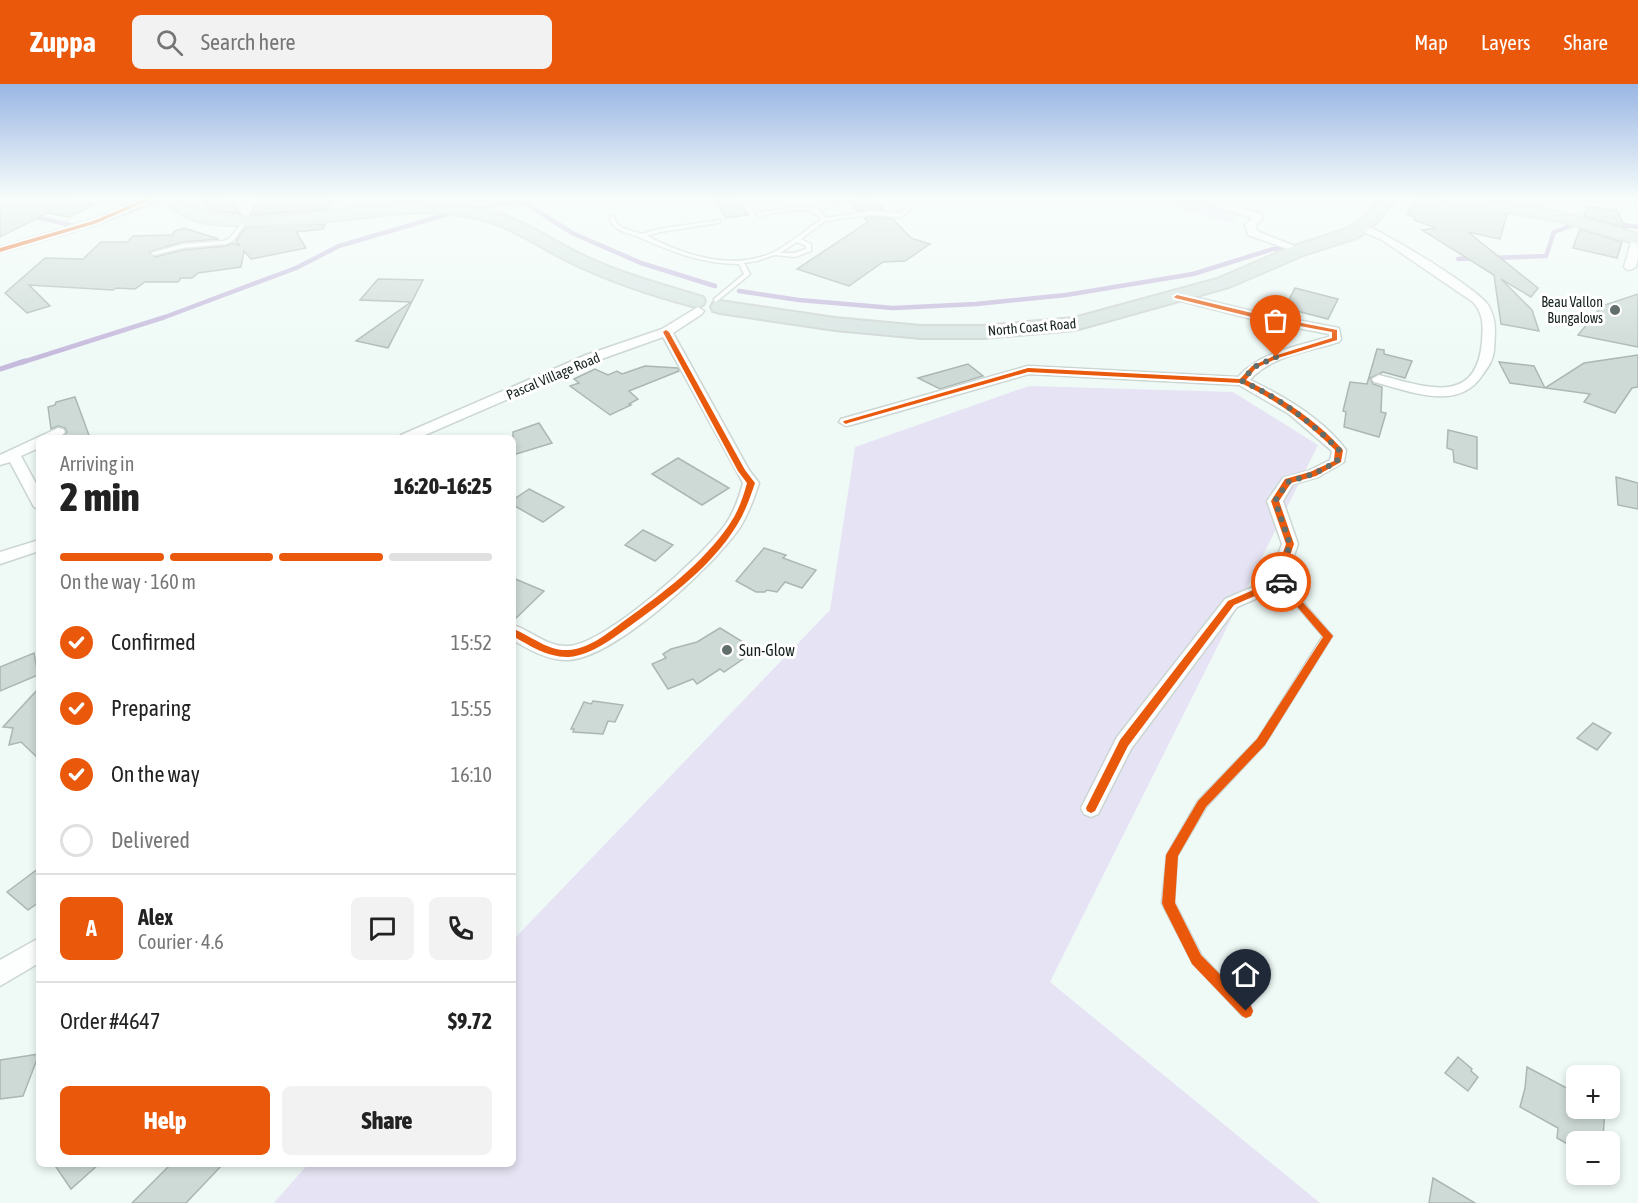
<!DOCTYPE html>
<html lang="en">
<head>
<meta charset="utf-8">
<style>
	body { margin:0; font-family:"Asap Condensed",sans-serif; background:#f2f2f2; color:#222; height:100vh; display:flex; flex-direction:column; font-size:22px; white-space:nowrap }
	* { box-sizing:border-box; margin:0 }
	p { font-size:20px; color:#767676 }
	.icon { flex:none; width:33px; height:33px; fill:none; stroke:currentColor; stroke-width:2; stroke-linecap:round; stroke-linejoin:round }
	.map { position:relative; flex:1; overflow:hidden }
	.panel { position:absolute; left:36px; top:351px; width:480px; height:732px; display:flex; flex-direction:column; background:#fff; border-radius:9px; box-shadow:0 3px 9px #0003 }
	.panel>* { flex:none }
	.controls { position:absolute; left:1566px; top:981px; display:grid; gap:12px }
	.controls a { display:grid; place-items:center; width:54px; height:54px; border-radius:9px; background:#fff; box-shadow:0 3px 9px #0003; font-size:30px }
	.pin { position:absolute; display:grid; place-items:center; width:51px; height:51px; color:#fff; margin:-62px -26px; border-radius:50% 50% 50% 0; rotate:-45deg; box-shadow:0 0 6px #0007 }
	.pin .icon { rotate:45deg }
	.courier { position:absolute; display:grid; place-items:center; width:60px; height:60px; margin:-30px; border:4px solid #ea580c; border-radius:50%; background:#fff; color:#222; box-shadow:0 2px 8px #0007 }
	.overview em { font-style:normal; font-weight:800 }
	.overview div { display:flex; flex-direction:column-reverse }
	.overview { display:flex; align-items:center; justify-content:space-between; height:102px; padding:0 24px }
	h1 { font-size:39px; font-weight:800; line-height:45px }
	.bar { display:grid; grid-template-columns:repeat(4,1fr); gap:9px 6px; align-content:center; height:72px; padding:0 24px }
	.bar i { height:8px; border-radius:4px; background:#e0e0e0 }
	.bar .on { background:#ea580c }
	.bar p { grid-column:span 4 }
	.line { display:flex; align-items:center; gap:15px; padding:0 24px; border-top:2px solid #e0e0e0 }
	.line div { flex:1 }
	.round { display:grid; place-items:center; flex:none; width:63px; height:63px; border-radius:9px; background:#f2f2f2 }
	ol { padding:0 24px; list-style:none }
	li { display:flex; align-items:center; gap:18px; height:66px }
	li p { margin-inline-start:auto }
	li .icon { padding:6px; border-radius:50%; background:#ea580c; color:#fff; stroke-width:4 }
	li:last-child { color:#767676 }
	li i { width:33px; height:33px; border:3px solid #e0e0e0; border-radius:50% }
	.cta { display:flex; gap:12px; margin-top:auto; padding:12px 24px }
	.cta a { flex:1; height:69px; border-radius:9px; background:#ea580c; color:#fff; font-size:24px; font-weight:800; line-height:69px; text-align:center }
	.cta a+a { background:#f2f2f2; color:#222 }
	header { display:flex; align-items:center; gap:36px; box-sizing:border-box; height:84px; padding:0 30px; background:#ea580c; color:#fff }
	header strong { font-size:28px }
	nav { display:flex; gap:33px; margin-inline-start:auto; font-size:21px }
	.search { width:420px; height:54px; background:#f2f2f2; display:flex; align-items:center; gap:15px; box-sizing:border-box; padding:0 21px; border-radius:9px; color:#767676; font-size:22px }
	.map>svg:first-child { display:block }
	.green { fill:#e6e3f4 }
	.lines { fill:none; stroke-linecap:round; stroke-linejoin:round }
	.stream-far1 { stroke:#c6badd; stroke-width:4.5 }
	.stream { stroke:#c6badd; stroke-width:5 }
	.building { fill:#cedad6; stroke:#acb7b3; stroke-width:1.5 }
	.lane-casing { stroke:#cbd6d2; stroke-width:3 }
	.street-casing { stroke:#cbd6d2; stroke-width:3 }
	.primary-casing { stroke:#cfd6d3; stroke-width:4 }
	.lane { fill:#fdfefe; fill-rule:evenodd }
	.street { fill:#fdfefe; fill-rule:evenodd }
	.primary { fill:#d8e5e2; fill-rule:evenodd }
	.cycleway-casing { stroke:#fff; stroke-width:4 }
	.cycleway { fill:#e8590c; fill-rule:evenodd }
	.route { fill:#ea580c }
	.done { stroke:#626e6b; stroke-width:6; stroke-dasharray:0 10.8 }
	.poi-dot { fill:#626e6b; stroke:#fff; stroke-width:2 }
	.labels { text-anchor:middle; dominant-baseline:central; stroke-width:6; stroke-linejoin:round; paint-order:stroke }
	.far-poi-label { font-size:14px; fill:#16221f; stroke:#fff; text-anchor:end }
	.far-street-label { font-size:14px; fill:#16221f; stroke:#fff }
	.poi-label { font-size:16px; fill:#16221f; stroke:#fff; text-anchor:start }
</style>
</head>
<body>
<header>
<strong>Zuppa</strong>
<div class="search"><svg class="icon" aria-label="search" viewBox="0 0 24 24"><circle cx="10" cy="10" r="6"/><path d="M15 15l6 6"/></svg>Search here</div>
<nav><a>Map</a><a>Layers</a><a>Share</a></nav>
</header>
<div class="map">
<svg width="1638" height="1119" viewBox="0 0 1638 1119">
	<rect width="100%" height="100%" fill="#effaf7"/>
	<g class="green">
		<polygon points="1157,115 1196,115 1241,129 1229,139 1155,117"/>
		<polygon points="1029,302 1233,308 1318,361 1050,898 1320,1119 274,1119 308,1080 513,1080 513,856 830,526 855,363"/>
	</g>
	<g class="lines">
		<g class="stream-far1">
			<polyline points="519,115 572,149 641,179 715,202"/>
			<polyline points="476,125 522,116"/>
			<polyline points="31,132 75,142"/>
			<polyline points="101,138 160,116"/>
			<polyline points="1491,174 1546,172 1554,148 1587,136 1638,143"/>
			<polyline points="1458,175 1477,174"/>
			<polyline points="739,207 799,216 893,224 976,220 1066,211 1193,190 1273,165 1290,164"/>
			<polyline points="20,279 165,233 296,184 339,162 448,130"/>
		</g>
		<polyline class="stream" points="0,285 25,277"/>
	</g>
	<g class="building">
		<polygon points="0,115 73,115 71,116 95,120 69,133 47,129 0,153"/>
		<polygon points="201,115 228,115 241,130 210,126"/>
		<polygon points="259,115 332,115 329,125 250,131"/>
		<polygon points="714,115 737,115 748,131 726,134"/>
		<polygon points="852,115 874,115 884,126 858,127 851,120"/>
		<polygon points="1416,115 1435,115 1507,130 1500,155 1468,148 1538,204 1531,213 1501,195 1532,226 1539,247 1501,240 1494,191 1422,146 1436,144 1414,136 1416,134 1407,130"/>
		<polygon points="1587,123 1617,126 1625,144 1584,132"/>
		<polygon points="872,133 893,135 911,154 930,160 905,177 883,178 849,202 797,185 868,138 864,134"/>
		<polygon points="325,140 323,145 296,148 306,164 251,175 244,167 241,183 198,189 192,194 181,194 178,198 145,198 135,205 116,204 113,206 29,201 50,222 27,229 5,209 45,174 83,175 101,158 127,158 133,152 172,151 175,147 184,144 219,155 182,158 149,168 155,173 183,166 226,162 233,159 240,162 236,157 246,143"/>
		<polygon points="1580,145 1622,158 1617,174 1573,164"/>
		<polygon points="378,195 423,196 388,264 356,257 411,218 360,216"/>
		<polygon points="1295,204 1338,215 1328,235 1285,224"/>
		<polygon points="1638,210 1638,263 1578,251 1602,222"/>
		<polygon points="1377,265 1384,266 1384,270 1412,277 1405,294 1383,288 1370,294 1373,300 1382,303 1381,328 1386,329 1379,353 1344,343 1346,328 1343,327 1350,298 1367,300"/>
		<polygon points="1638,271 1638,303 1632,304 1615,329 1584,318 1590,310 1510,299 1499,278 1534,282 1545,304 1584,279"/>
		<polygon points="968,280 983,292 940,305 918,294"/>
		<polygon points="645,282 678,284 679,287 629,307 638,315 629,320 631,321 610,331 570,302 579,299 574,295 595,285 608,291 617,287 622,290"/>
		<polygon points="75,313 90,354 61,354 67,348 65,344 58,342 51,345 48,323 55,321 56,318"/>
		<polygon points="539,339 552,359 513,371 513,348"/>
		<polygon points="1448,346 1477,353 1477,385 1454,378 1453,366 1447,364"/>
		<polygon points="678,374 729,404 702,421 652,390"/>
		<polygon points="1616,393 1638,399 1638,425 1618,421"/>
		<polygon points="529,405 564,423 543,438 513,421 513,416"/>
		<polygon points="643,446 673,461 655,477 625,461"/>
		<polygon points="764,464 786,471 783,474 816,486 802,504 785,498 777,508 767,506 765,508 756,508 736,497"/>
		<polygon points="513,494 544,507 513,537"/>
		<polygon points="720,544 756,566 724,588 720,585 697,600 693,595 668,605 652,580 666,574 663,570 671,565 697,558"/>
		<polygon points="34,569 38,591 0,607 0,583"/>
		<polygon points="39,604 39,675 21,658 9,661 13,644 3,643"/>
		<polygon points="593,617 623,621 615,638 608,637 603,650 573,648 574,645 571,645 584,618 591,620"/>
		<polygon points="1593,639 1611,649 1597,666 1577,654"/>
		<polygon points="39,784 39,818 28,826 7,808"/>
		<polygon points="39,970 23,1012 0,1015 0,976"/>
		<polygon points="1458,973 1472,985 1471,987 1478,993 1468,1007 1445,989"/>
		<polygon points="1527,983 1576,1009 1576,1024 1605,1024 1603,1055 1609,1058 1576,1058 1576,1065 1557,1054 1558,1044 1520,1023 1525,1004"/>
		<polygon points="54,1080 99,1080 71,1105"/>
		<polygon points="171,1080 223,1080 186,1119 132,1119"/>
		<polygon points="1433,1094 1475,1119 1429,1119"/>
	</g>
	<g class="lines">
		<defs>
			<g id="lane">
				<path d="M918 115H923L901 133 872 131 825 137 801 155 811 160V167L795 173 774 171 757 177 744 179 750 190 749 191 716 218 714 217V215L744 190 739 180C704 180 675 169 643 155 630 148 614 150 609 133L614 132 616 138 622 144 642 150 659 145 720 136 721 137 718 139 660 148 647 152C686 172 734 188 776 167 792 158 805 146 821 136 811 118 776 129 759 132L757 131V129L796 123 813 124 849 116 851 117V118L817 126 822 129 826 134 872 127 900 129ZM797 158 806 162V165L794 169H780Z"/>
				<polygon points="245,135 248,137 233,157 226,160 183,164 154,171 151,169 183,160 223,157 229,155"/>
				<polygon points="1276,489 1279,490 1332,552 1264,661 1206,723 1177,772 1174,818 1201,871 1250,923 1252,927 1250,931 1246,933 1242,931 1193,879 1164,823 1162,819 1167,771 1198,717 1258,655 1323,552 1273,494 1272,492"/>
			</g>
			<g id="street">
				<polygon points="141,115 155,115 99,140 0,169 0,163 91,136"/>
				<polygon points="1213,115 1223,115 1221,118 1261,130 1263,134 1255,142 1257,147 1305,166 1300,169 1296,168 1248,151 1245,141 1252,134 1211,121 1210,119"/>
				<path d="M1361 140C1381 145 1478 205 1488 221 1497 235 1495 250 1494 266 1493 276 1489 282 1483 290 1459 329 1410 307 1374 298L1372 295 1379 291C1423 302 1477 324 1482 257 1483 243 1484 230 1473 218L1382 156 1357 145 1356 143Z"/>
				<polygon points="1637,152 1638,173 1636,183 1630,186 1626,185 1624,183 1632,155"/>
				<path d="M1177 209 1256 228 1339 244 1341 255 1339 258C1310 267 1270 272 1250 296 1284 312 1323 335 1346 366L1344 378 1318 393 1293 400 1283 417 1298 460 1290 483 1276 506 1237 523 1131 665 1098 730 1091 733 1084 730 1081 724 1117 653 1225 515 1264 498 1274 482 1282 460 1267 417 1283 394 1308 387 1330 376 1332 367 1289 330 1239 301 1029 290 851 341 846 342 839 338 841 335 1028 282 1238 293C1260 268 1298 262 1329 253V250L1256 236 1173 215V211Z"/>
				<path d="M698 223 704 227 702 230 673 249 749 386 759 399C754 415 748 431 739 445 712 483 615 574 568 576 549 577 529 566 513 556V541C532 547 547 563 568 562 605 561 703 472 725 441 734 428 739 414 743 399L663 253 596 277 418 354H399L401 351 586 271 662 245Z"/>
				<path d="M58 344 63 345 65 348C59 356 48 354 39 354V364L21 372 39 405V425L34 423 10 378 0 381V371Z"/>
				<polygon points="39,456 39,467 0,480 0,468"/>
				<polygon points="39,854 39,879 0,902 0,876"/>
			</g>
			<g id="primary">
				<path d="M164 115H182C223 153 351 120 405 119 436 119 470 121 500 130 530 140 558 160 586 173 623 190 663 201 703 213L705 217 703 221 696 223C654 212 611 198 572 179 547 167 516 146 491 138 417 114 340 143 265 141 231 141 188 146 164 115Z"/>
				<polygon points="1380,115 1397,115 1374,141 1359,153 1306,170 1229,203 1075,246 983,254 921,254 835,246 720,229 713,227 711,223 713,219 720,217 835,234 921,242 983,242 1074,234 1217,195 1294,162 1347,145 1362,135"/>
				<path d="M1454 115C1518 115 1577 132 1638 150V160L1560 137 1462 120Z"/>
			</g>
		</defs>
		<use href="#lane" class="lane-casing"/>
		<use href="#street" class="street-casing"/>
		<use href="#primary" class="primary-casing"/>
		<use href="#lane" class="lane"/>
		<use href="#street" class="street"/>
		<use href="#primary" class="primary"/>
		<defs>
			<g id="cycleway">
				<polygon points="145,115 152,115 97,139 0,168 0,164 93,137"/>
				<path d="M1177 211 1256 230 1337 246V256L1278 274 1256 284 1246 296C1282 314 1316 336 1343 366L1341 378 1316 392 1291 399 1279 417 1294 460 1286 483 1273 504 1234 521 1128 662 1095 727 1091 729 1087 727 1086 724 1120 656 1228 517 1267 500 1278 483 1286 460 1271 417 1285 395 1310 388 1334 377 1335 366C1307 338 1276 316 1241 299L1028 288 848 339 846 340 843 338 844 337 1028 284 1240 295 1252 282 1274 272 1332 254V248L1256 234 1175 214 1174 213Z"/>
				<path d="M666 246 669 248 745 386 755 399C750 414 745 428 737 441 712 482 671 512 634 539 614 553 593 571 569 573 549 574 530 562 513 552V545C532 552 547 567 568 566 589 565 608 549 624 537 663 509 702 480 729 441 738 428 743 414 747 399L738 387 663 248Z"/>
			</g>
		</defs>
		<use href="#cycleway" class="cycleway-casing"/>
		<use href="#cycleway" class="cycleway"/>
	</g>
	<linearGradient id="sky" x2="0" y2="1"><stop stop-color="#9ab6e4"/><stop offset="0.42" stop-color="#f8fdfb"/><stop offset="1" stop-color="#f8fdfb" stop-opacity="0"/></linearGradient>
	<rect width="1638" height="272" fill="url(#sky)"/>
	<polygon class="route" points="1281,494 1333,552 1265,661 1206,723 1178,772 1175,819 1201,871 1251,922 1253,927 1251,932 1246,934 1242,932 1192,880 1164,824 1162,819 1166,771 1198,717 1257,655 1323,553 1278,500 1276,498"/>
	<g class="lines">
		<path class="done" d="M1276 273 1254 283 1242 297C1281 315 1309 336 1339 366L1337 378 1313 390 1288 398 1275 417 1290 460 1282 483 1276 492 1281 498"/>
	</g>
	<g class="poi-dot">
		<circle cx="1615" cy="226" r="6"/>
		<circle cx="727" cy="566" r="6"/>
	</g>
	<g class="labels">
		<g class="far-poi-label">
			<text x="1603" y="218">Beau Vallon<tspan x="1603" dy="16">Bungalows</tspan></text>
		</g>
		<g class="far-street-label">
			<text transform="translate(1032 243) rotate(-5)">North Coast Road</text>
			<text transform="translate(553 292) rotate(-23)">Pascal Village Road</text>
		</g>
		<g class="poi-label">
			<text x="739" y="566">Sun-Glow</text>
		</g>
	</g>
</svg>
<div class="controls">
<a>+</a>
<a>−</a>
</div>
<div class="pin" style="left:1276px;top:273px;background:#ea580c"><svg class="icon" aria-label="bag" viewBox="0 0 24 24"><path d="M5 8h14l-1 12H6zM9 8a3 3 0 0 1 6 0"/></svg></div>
<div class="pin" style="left:1246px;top:927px;background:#1f2937"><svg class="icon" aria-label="home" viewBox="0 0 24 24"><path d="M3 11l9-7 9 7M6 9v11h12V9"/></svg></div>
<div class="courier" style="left:1281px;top:498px"><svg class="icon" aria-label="car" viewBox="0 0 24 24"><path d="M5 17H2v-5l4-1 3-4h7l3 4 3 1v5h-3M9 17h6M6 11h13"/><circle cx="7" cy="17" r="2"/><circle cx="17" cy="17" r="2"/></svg></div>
<section class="panel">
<div class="overview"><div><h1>2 min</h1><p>Arriving in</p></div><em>16:20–16:25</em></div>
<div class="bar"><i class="on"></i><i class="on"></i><i class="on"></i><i></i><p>On the way · 160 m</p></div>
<ol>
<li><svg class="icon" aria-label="check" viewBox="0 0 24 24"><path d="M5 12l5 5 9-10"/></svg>Confirmed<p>15:52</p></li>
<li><svg class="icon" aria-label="check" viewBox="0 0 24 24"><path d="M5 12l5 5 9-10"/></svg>Preparing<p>15:55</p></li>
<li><svg class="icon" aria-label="check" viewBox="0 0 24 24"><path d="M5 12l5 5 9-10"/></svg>On the way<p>16:10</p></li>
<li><i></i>Delivered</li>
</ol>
<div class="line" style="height:108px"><b class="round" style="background:#ea580c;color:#fff">A</b><div><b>Alex</b><p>Courier · 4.6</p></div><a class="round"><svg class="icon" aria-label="chat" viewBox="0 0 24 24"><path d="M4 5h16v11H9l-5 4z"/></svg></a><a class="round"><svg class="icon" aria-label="phone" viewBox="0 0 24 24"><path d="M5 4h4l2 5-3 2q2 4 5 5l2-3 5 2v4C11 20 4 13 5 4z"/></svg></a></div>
<div class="line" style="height:78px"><div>Order #4647</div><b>$9.72</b></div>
<div class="cta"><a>Help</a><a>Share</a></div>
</section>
</div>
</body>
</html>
